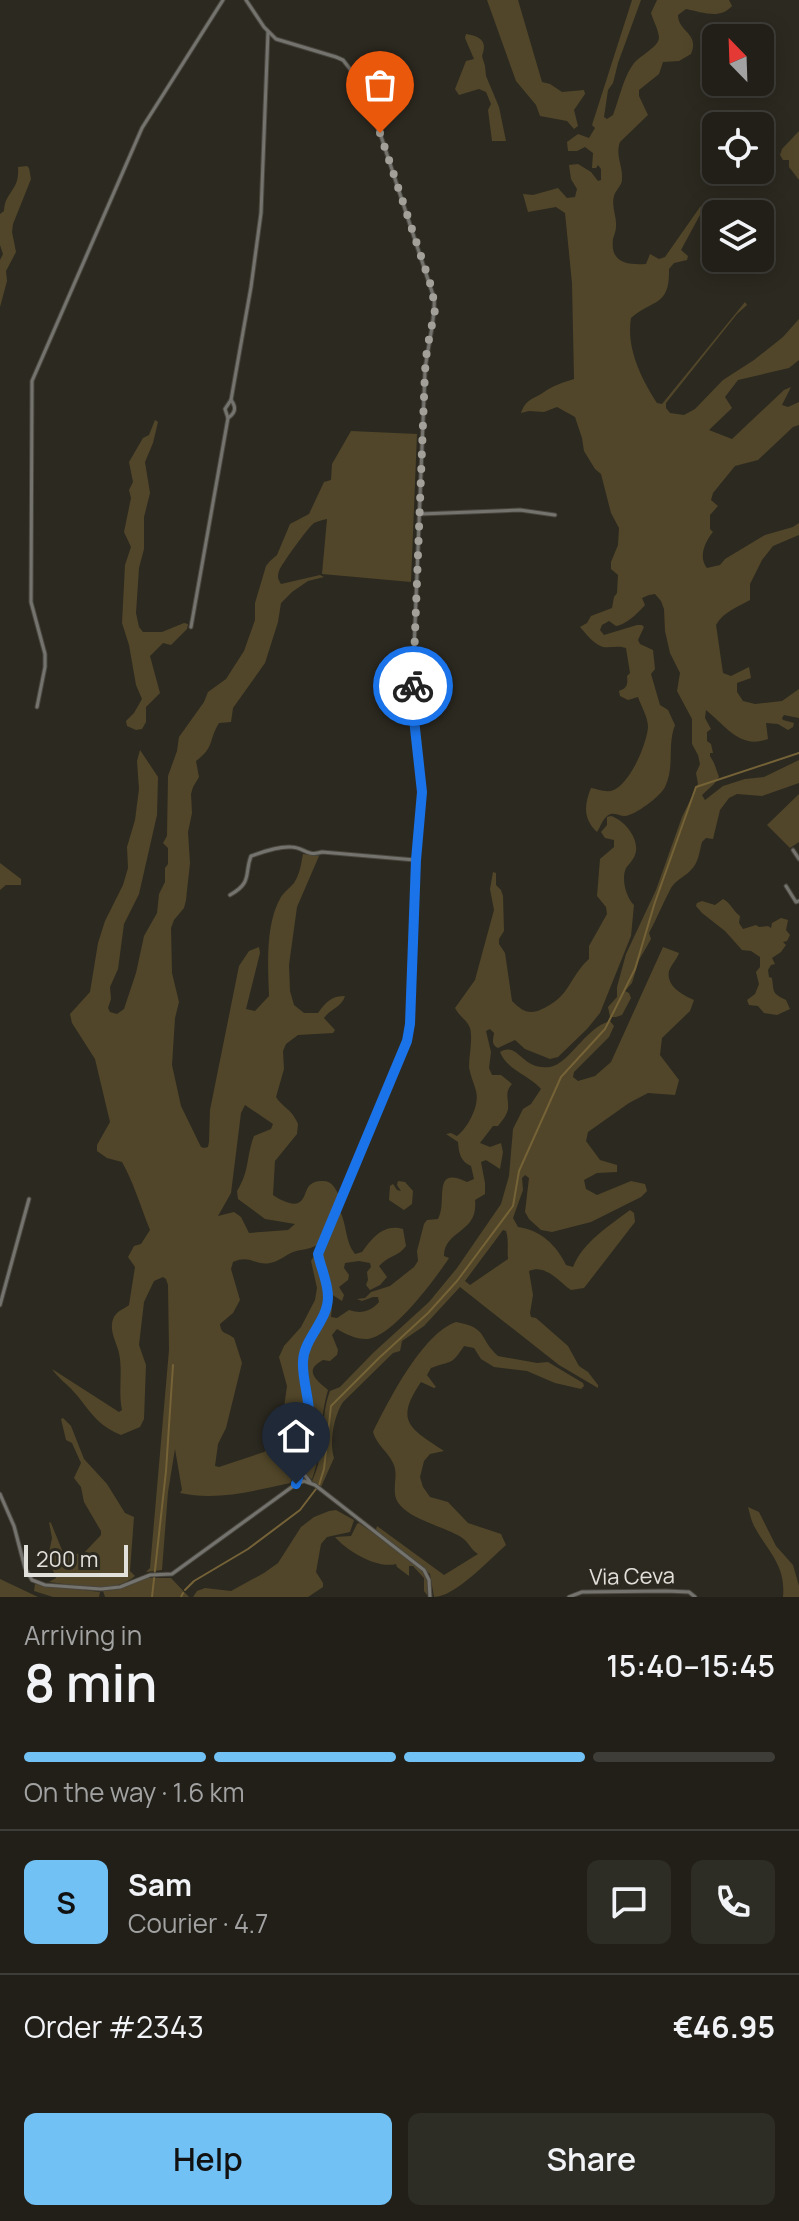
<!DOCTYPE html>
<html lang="en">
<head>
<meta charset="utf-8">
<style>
	body { margin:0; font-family:Manrope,sans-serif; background:#2d2c25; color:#f1f3f6; height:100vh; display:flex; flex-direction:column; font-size:30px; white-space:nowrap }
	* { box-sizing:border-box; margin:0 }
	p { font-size:26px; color:#a2a2a2 }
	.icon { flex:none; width:44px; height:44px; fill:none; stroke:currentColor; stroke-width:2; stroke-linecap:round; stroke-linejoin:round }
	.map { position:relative; height:1597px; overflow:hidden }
	.side { display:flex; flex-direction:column; background:#211f18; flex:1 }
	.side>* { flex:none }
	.needle { width:52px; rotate:337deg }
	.controls { position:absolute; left:702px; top:24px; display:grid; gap:16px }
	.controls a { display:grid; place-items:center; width:72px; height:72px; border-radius:12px; background:#211f18; box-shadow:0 4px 20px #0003,0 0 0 2px #3e3d37; font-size:40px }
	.scale { position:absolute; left:24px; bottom:20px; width:104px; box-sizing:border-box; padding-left:8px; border:4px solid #e2e0da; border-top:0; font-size:22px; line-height:28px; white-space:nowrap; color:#e2e0da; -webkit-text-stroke:6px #2c2920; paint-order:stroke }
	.pin { position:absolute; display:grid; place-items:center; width:68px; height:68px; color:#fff; margin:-82px -34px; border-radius:50% 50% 50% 0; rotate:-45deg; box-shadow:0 0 8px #0007 }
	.pin .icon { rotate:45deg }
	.courier { position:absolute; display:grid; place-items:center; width:80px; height:80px; margin:-40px; border:6px solid #1a73e8; border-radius:50%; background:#fff; color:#222; box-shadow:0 2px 10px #0007 }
	.summary em { font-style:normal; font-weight:600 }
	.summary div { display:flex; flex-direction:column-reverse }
	.summary { display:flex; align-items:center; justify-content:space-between; height:136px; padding:0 24px }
	h1 { font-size:52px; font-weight:600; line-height:60px }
	.bar { display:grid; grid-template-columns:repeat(4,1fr); gap:12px 8px; align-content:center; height:96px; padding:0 24px }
	.bar i { height:10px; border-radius:6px; background:#3e3d37 }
	.bar .active { background:#72c1f5 }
	.bar p { grid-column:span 4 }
	.line { display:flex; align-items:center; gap:20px; padding:0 24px; border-top:2px solid #3e3d37 }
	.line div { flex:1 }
	.round { display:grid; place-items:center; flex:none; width:84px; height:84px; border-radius:12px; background:#2d2c25 }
	.button { display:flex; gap:16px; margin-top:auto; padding:16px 24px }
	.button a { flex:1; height:92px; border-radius:12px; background:#72c1f5; color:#111; font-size:32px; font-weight:600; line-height:92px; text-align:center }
	.button a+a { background:#2d2c25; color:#f1f3f6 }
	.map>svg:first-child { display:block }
	.green { fill:#514629; fill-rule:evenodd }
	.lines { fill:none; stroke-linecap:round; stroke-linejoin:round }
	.stream { stroke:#756337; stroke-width:2 }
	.minor-casing { stroke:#49463e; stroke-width:5 }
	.minor { stroke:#74736e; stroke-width:3 }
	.done { stroke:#a2a099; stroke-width:8; stroke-dasharray:0 14.4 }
	.route { stroke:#1a73e8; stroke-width:10 }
	.labels { text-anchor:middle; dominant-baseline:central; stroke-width:6; stroke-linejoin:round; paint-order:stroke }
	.street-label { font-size:22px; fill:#e2e0da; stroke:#2c2920 }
</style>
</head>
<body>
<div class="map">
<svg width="799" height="1597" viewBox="0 0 799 1597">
	<rect width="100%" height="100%" fill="#2c2920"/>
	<g class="green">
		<polygon points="487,0 518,0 542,82 550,84 562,92 584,90 585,94 574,110 578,126 574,129 567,121 540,116 536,105 516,81"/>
		<path d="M632 0H641L618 63 613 83 608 90 604 117 607 119 613 115C619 100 623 79 632 66 638 56 658 48 659 38 659 31 653 20 651 13L657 0H729L732 6C720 20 702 12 686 9L678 15C678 32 700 33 691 54L679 61 663 62 659 74 639 90V96L648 115 620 142C615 155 623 166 622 179 622 186 616 189 614 196 611 207 617 216 616 227 616 231 614 235 613 239 610 263 627 265 646 264L650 254 659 259 665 257 700 207 707 202 681 250 688 256 687 260 674 263 669 269C670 307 653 299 631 318 626 348 641 378 657 403L662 404 745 302 747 305 737 314 666 403V408L670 413 684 415 695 409 723 380 754 360 783 337 799 319V360L789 368 738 380 725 397 732 408 709 430 732 439 784 390 791 387 782 405 788 407 799 402V425L793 427 758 460 735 466 713 493 711 500 718 506 710 515V529L713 532C705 542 698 557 707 568L720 565 725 559 765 535 793 527 799 523V535L773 546 762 560 750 584V600C738 607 723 612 716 625L723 673 731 676 749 667 751 678 737 683V692L743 701 755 704 782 701 799 689V718L784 715 782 718 783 720 794 723 793 727 788 730 778 724 766 723 768 739C740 750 725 725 706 710L705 718 711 729 707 732V741L711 744 713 753H710V756L714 763 719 777 714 784 702 795 705 800 723 786 745 779 764 777 799 760V783L762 796 737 794 729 798 720 810 713 839 706 838 702 842C699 852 699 863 690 871 684 877 676 880 671 888 663 903 657 918 649 933L651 939 639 960 632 983 625 991 629 993 631 998 622 1015 616 1017H610L608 1007 617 997V987L626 954 656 890 682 817 698 784 696 773 700 764 698 755 692 744V719L677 691 680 673 670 653 665 631 664 609 661 601 655 594 649 595 642 598 645 605C639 612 626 625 616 626L609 621 602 625 600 630 604 635 637 625H642L644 627 638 640 640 644 653 650 655 669 651 674 660 705 668 710 675 725C667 746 675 766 665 787 661 796 634 816 625 816 618 816 613 811 607 816 602 820 600 828 597 832 583 819 584 805 591 788 597 789 604 792 610 791 628 789 647 744 648 727 648 717 641 706 638 697L628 700 620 696 619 691C627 688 628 685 627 676L630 673 626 648C618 645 611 648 603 647 595 645 586 634 580 627L587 623 591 616 612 608 614 597 617 593 618 575 611 569V562L618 545 619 528 611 513 601 474 595 469 584 451 582 438 575 417 557 407 544 412 529 411 521 413C526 399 532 400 544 392 555 385 561 383 574 379L572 283 565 213 556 207 528 212 523 194 533 195 558 188 567 198 575 197 577 189 571 179 569 165 578 164 591 172 598 181 601 180V169L598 165 596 168H592L593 153 585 147 577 151H568L567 142 578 134 589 138 595 128 592 125Z"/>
		<path d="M466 34C480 36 488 41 482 56L485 66 486 76 499 107 506 141H492L488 110 491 104 486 92 479 89 459 95 455 89 466 61 474 59 465 38Z"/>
		<polygon points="799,131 799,180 789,167 789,160 783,160 780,155 782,149"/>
		<path d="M27 166 29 168 31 179 13 224 12 232 16 252 6 271 7 281 0 307V260L3 254 0 245V214L4 211C5 191 20 191 18 167Z"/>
		<polygon points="155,420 158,422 153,443 145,462 150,493 144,517 144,549 139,568 136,613 139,627 143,632 162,632 184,623 188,624 187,629 171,645 163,643 150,656 160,693 146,707 146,722 142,729 136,730 127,726 126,721 134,713 142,699 136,685 129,645 122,623 125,565 131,547 124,532 131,498 129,490 133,482 129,462 143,438 149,435"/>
		<path d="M351 431 417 434 411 582 322 574 327 519C322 520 318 521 314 523 309 526 281 565 279 571 277 578 278 578 281 584L320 575 324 577 308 581 292 592 281 603 278 622 265 663 233 708 231 722 219 723C208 741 215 747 196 761L199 777 193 787 191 794 192 813 188 832 190 863 186 900 184 908 174 920 171 928 172 973 179 1002 175 1018 172 1065 181 1106 201 1147 204 1148 208 1147 209 1142 210 1110 239 966 249 951 259 947 260 953 246 1009 255 1011 269 996C268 966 265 924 281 897 284 892 290 888 294 883 300 874 301 864 303 854L319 856 297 907 289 965 290 991 294 1005 304 1013H318C326 1002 331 996 345 996 342 1007 330 1009 324 1018L335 1030 333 1033 298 1035 286 1044 283 1051 284 1069 276 1097C283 1108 292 1109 298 1124L297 1134 275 1161 273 1195C278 1199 292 1206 298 1203 309 1198 302 1182 321 1181 332 1180 335 1188 340 1197L317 1245C309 1250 302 1249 293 1252 286 1255 278 1262 270 1263 255 1266 250 1254 233 1262L231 1269 240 1300 233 1313 220 1324C221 1335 227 1332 234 1338L242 1363 226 1428 218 1444 215 1466 219 1467 264 1452 277 1441 281 1429 287 1386 279 1357 284 1346 301 1327 315 1300 317 1288 311 1261 314 1256 317 1259 327 1294 326 1300 301 1354 308 1432 305 1450 290 1483C254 1491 216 1501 180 1493L182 1490 175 1449 168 1492 162 1570 146 1572 150 1568 169 1350 168 1285 166 1279 163 1277 154 1281 144 1302 139 1345 146 1365 144 1419 140 1427 121 1435C96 1425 90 1410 74 1392 67 1384 58 1378 52 1369L119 1412 122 1410C118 1391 123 1372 119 1353 116 1341 108 1329 114 1317 117 1311 124 1309 129 1305L135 1267 128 1257 134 1246 141 1244 150 1230C141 1208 134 1183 122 1162L107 1158 97 1151V1145L110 1122 95 1059 72 1023 70 1014 90 992 98 943 105 921 123 885 128 868 127 847 135 820 139 789 137 761 140 750 158 777 157 815 139 894 124 924 118 969 110 987 111 999 108 1008 110 1012 117 1014 124 1009 136 973 144 936 157 913 159 894 165 882V868L168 864V848L163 843 167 836 168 776 177 751 179 737 204 702 208 692 226 679 244 651 255 620V603L266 566 270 561 277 555 290 524 309 514 324 482 331 480 332 464ZM245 1105 273 1124 271 1129 254 1136C246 1157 250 1170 237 1191L238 1199 265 1219 295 1224 288 1230 249 1233 241 1217 234 1212 218 1216 231 1193 241 1113Z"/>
		<polygon points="799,794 799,842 790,848 767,825"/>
		<path d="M611 816C624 820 638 837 636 851 635 858 630 863 626 868 621 879 626 897 634 905L631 936 600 1013 587 1029 558 1057 550 1059 525 1049 515 1040 498 1048C491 1044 493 1040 494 1033L490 1029 486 1031 491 1052 489 1068 492 1075H501L512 1084C504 1093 509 1098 508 1109 507 1115 502 1121 498 1126H493L480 1143 490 1147 501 1143 503 1152 500 1169 486 1160 481 1162 485 1183V1194L475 1200C479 1233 444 1230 444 1256L449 1258C436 1278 393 1336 368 1339 358 1340 345 1334 337 1329L332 1335 338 1350 337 1355 330 1361 323 1360C302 1371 318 1381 328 1390 319 1419 323 1450 312 1479L308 1477 305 1469 313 1441V1413L306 1355 316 1338 328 1306 332 1307 331 1317 337 1318 349 1310C361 1314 370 1312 379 1302L378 1297H373L362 1301 357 1299 365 1298 371 1292 390 1286 414 1267 418 1261 417 1251 424 1224 427 1220 438 1219C448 1201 431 1165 467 1182L474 1179 471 1166C460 1161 459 1153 458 1142L446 1134 451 1133 457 1136C468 1128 480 1105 476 1091 474 1083 470 1075 469 1067 469 1055 473 1040 470 1028 467 1020 459 1016 455 1008L475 980 482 954 494 910 490 889 493 872 496 873V885L501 890 503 896 504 931 499 939V944L505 953 512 1001C521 1010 528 1015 540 1010 571 997 568 978 589 959V946L607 914 606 907 597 896 600 859 614 847V840L605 838 601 832 607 825V817Z"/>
		<polygon points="0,863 21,879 21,885 6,885 0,890"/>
		<path d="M723 899C730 902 733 911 740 916L739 923 743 929 756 925 759 927 768 926 771 928 772 923 781 918 788 920 786 930 790 935 787 941 783 942 786 945 781 952 772 958 775 964 771 965 768 970 769 977 772 978C774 993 772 993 786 1000L790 1009 777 1015 764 1013 758 1006 749 1005 747 1000 755 994 759 984 756 972 760 967V957L751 951 742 950 725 931 702 913 696 906 697 903 702 901 715 905Z"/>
		<path d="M663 947 679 953C677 959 671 965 669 971 666 986 682 995 694 1000L690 1011 662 1038 660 1055 679 1080 675 1095 648 1093 629 1103 588 1132 586 1141 600 1160 617 1165V1172L597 1173 584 1180 586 1189 597 1195 631 1181 645 1184 647 1191 641 1197 591 1222 552 1232 541 1230 529 1219 525 1212 529 1178 525 1175 522 1178 523 1190 513 1218 518 1227C541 1230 557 1246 566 1265L573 1267C583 1242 609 1226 630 1210L634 1213 635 1222 584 1288 571 1290C558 1281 546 1264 529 1271L533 1295 530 1313 531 1317 536 1318 568 1346 579 1366 588 1372 598 1385V1388L559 1365 460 1287 424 1326 402 1341 400 1351 393 1353 343 1402C334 1415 329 1443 334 1458L321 1487 312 1481C327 1450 319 1419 330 1391L340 1387 373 1353 429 1302 457 1268 501 1204 509 1176 513 1129 523 1109 531 1104 541 1089C529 1075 507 1070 500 1052 519 1041 521 1071 550 1067 569 1064 585 1028 610 1021L614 1026 609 1037 574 1072 573 1077 578 1081 595 1076 611 1062ZM503 1230 506 1231C509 1240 507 1250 508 1259L470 1285 465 1281Z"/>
		<polygon points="398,1181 405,1182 413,1191 412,1204 404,1210 389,1200 390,1186 393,1184 397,1190 401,1191 397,1185"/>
		<path d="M340 1211C347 1225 345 1242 355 1254L362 1252C372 1238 384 1223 403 1229L406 1246C398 1257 389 1255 379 1266L387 1277 380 1285 370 1290 366 1285 368 1280 367 1272 371 1267 370 1263 359 1261 345 1263 344 1268 349 1275 348 1280 339 1287 344 1295 342 1301 331 1294 320 1254Z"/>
		<path d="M456 1322C489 1328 478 1338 498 1356L537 1363 548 1362 583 1383 584 1386 581 1389 555 1383 527 1371 494 1367 481 1359 474 1348 464 1346C451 1366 452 1360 431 1368L427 1375 436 1387 434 1388 421 1382C394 1422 410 1428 444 1451L430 1454 424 1461 420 1477 423 1487 430 1497 448 1502 468 1523 501 1534 506 1545C490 1559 455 1597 434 1597L430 1574 376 1530 377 1526 444 1575 478 1554C470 1549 469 1542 461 1537 445 1527 412 1520 400 1505 389 1493 400 1476 393 1463 388 1452 376 1444 373 1432 389 1400 422 1334 456 1322Z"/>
		<path d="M63 1418 71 1426 84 1459 107 1484 125 1513 134 1517 130 1571 135 1576C113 1595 76 1585 49 1582L56 1578 48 1558 52 1538 49 1522 51 1523 64 1555 84 1553 101 1535V1531L84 1502 81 1487 74 1478 81 1463 72 1443 66 1440 61 1419Z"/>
		<path d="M748 1507 759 1512 776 1546 793 1565 799 1586V1597H783C786 1565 768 1552 754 1526 751 1520 750 1514 748 1507Z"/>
		<polygon points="336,1510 354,1520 350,1532 327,1537 321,1544 316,1572 323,1583 323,1587 308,1597 193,1597 197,1591 205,1588 231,1591 264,1573 278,1563 301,1527 314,1517 329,1511"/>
		<path d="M359 1523 396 1549 404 1557 425 1572 429 1588 427 1595 424 1591V1578L413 1566H409V1576L397 1567 396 1564C377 1569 347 1551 335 1537L351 1536 357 1524Z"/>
		<polygon points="147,1578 171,1578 189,1597 105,1597 103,1591 119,1589"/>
		<polygon points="0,1579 38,1597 0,1597"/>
		<polygon points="35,1584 100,1592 99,1597 53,1597 34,1591"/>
	</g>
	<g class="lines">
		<g class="stream">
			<polyline points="185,1590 194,1581 248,1549 300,1510 319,1485 324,1469 331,1406 379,1358 428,1313 457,1281 513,1206 519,1171 561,1077 605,1029 635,969 655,902 696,787 799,753"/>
			<polyline points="152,1597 166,1471 173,1365"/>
			<polyline points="181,1597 183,1593"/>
		</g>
		<defs>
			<g id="minor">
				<path d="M228 418C235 413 237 408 231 400"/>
				<polyline points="420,514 520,510 555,515"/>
				<polyline points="191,627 228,418 225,409 231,400 251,287 261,213 268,32"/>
				<polyline points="37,707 45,667 45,654 31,602 32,381 142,128 223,0"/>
				<polyline points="793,850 799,859"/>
				<polyline points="786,886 796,902 799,901"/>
				<path d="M230 895C253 882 244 874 251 856 263 852 278 846 291 847 304 847 306 857 322 852L415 860"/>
				<polyline points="0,1305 29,1199"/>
				<polyline points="301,1470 310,1482"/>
				<polyline points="296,1484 304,1481 315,1485 424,1570 429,1580 430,1597"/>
				<path d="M0 1494 14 1526 25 1568 32 1580 45 1585 101 1589 120 1587 150 1575 172 1574 296 1484 310 1438 309 1410 303 1368V1355L320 1322 328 1298 319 1252 407 1041 410 1024 416 860 422 792 412 701 425 371C427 348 436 319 434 298L380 133 350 69 343 60 336 57 276 39 264 27 246 0"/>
				<polyline points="569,1597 582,1592 666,1591 689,1592 695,1597"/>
			</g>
		</defs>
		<use href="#minor" class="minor-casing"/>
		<use href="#minor" class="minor"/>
	</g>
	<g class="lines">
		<polyline class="done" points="380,133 432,289 435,310 427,349 425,371 413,686"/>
		<path class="route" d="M296 1484C304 1459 312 1438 309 1411 308 1394 302 1377 303 1361 304 1338 328 1321 328 1297 328 1282 321 1269 318 1254L407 1041 410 1024 416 860 422 792 412 701 413 686"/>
	</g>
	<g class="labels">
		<g class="street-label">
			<text transform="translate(632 1576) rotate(-1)">Via Ceva</text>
		</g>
	</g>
</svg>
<div class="controls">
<a><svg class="needle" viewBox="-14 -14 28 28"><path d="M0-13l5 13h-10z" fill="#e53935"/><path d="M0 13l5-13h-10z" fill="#a2a2a2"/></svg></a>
<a><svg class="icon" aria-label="locate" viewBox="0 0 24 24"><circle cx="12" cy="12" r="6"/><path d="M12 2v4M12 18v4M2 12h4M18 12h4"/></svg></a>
<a><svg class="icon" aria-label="layers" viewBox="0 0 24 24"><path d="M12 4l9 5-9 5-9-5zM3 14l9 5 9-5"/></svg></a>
</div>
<div class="scale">200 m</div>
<div class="pin" style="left:380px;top:133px;background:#ea580c"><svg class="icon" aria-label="bag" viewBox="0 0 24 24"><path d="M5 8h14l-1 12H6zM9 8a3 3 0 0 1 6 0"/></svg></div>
<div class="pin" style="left:296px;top:1484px;background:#1f2937"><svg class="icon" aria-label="home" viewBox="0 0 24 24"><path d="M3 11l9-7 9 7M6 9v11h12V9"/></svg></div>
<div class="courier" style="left:413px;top:686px"><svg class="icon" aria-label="bike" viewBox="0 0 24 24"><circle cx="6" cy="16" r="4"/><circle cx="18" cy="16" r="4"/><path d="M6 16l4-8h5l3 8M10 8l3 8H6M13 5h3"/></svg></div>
</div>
<section class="side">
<div class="summary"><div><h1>8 min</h1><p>Arriving in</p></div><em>15:40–15:45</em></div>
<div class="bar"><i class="active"></i><i class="active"></i><i class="active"></i><i></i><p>On the way · 1.6 km</p></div>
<div class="line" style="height:144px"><b class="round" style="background:#72c1f5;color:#111">S</b><div><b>Sam</b><p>Courier · 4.7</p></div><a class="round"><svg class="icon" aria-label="chat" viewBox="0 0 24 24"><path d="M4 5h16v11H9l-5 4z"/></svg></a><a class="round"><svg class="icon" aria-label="phone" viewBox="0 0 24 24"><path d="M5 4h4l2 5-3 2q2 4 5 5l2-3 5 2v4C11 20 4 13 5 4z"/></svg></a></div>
<div class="line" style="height:104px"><div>Order #2343</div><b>€46.95</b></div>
<div class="button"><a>Help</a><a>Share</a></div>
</section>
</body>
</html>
